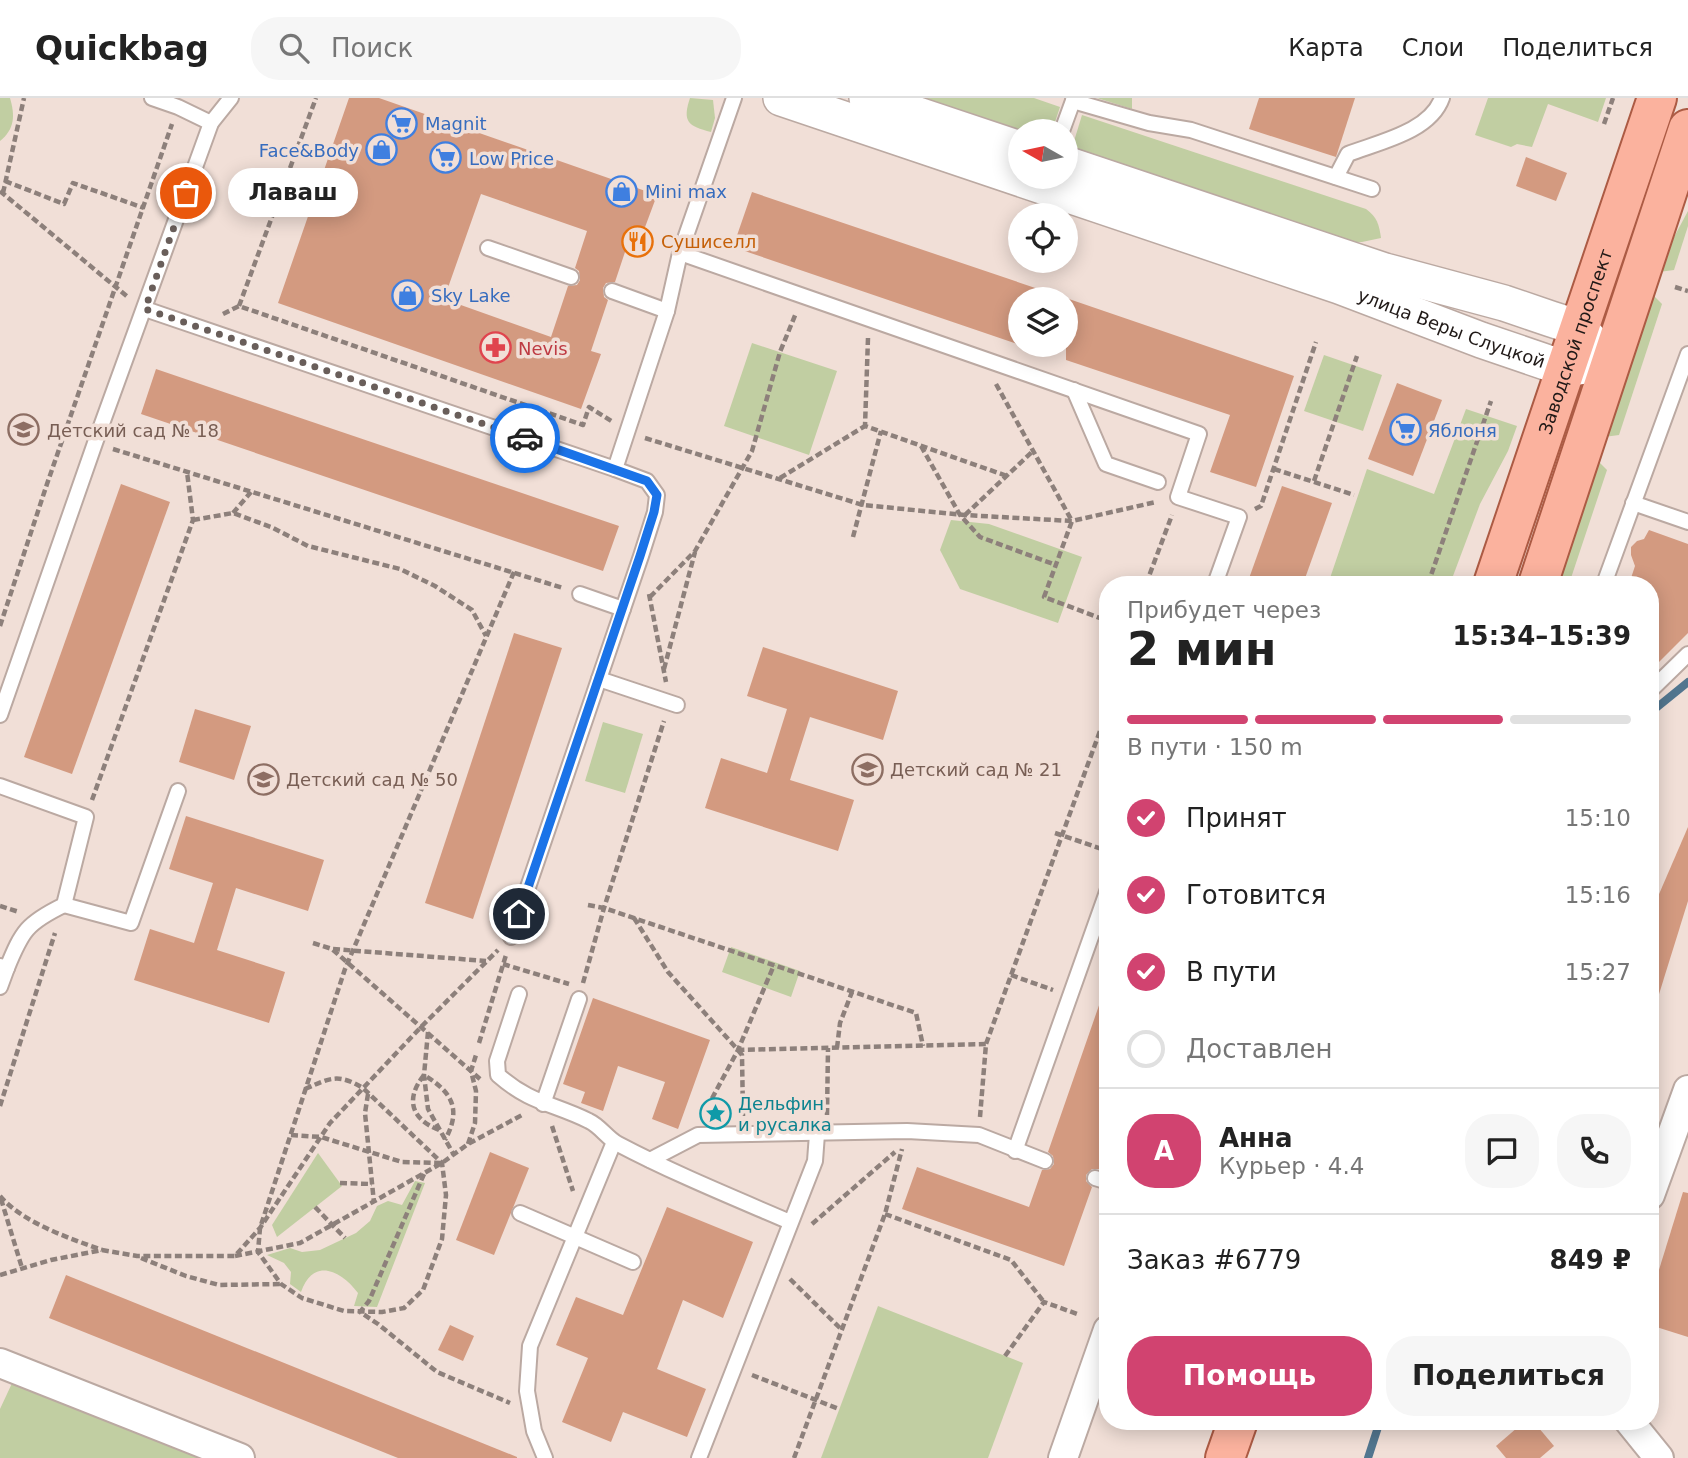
<!DOCTYPE html>
<html lang="ru">
<head>
<meta charset="utf-8">
<style>
	body { margin:0; font-family:"DejaVu Sans",sans-serif; background:#f6f6f6; color:#222; height:100vh; display:flex; flex-direction:column; font-size:26px; white-space:nowrap }
	* { box-sizing:border-box; margin:0 }
	p { font-size:23px; color:#767676 }
	.icon { flex:none; width:38px; height:38px; fill:none; stroke:currentColor; stroke-width:2; stroke-linecap:round; stroke-linejoin:round }
	.map { position:relative; flex:1; overflow:hidden }
	.side { position:absolute; left:1099px; top:478px; width:560px; height:854px; display:flex; flex-direction:column; background:#fff; border-radius:28px; box-shadow:0 4px 18px #0003 }
	.side>* { flex:none }
	.needle { width:46px; rotate:279deg }
	.tools { position:absolute; left:1008px; top:21px; display:grid; gap:14px }
	.tools a { display:grid; place-items:center; width:70px; height:70px; border-radius:50%; background:#fff; box-shadow:0 4px 18px #0003; font-size:35px }
	.pin { position:absolute; display:grid; place-items:center; width:60px; height:60px; color:#fff; margin:-30px; border:4px solid #fff; border-radius:50%; box-shadow:0 2px 7px #0007 }
	.courier { position:absolute; display:grid; place-items:center; width:70px; height:70px; margin:-35px; border:5px solid #1a73e8; border-radius:50%; background:#fff; color:#222; box-shadow:0 2px 9px #0007 }
	.bubble { position:absolute; height:49px; border-radius:24px; background:#fff; box-shadow:0 4px 18px #0003; font-size:23px; font-weight:700; line-height:49px; text-align:center }
	.head em { font-style:normal; font-weight:700 }
	.head div { display:flex; flex-direction:column-reverse }
	.head { display:flex; align-items:center; justify-content:space-between; height:119px; padding:0 28px }
	h1 { font-size:46px; font-weight:700; line-height:52px }
	.bar { display:grid; grid-template-columns:repeat(4,1fr); gap:10px 7px; align-content:center; height:84px; padding:0 28px }
	.bar i { height:9px; border-radius:5px; background:#e0e0e0 }
	.bar .selected { background:#d14370 }
	.bar p { grid-column:span 4 }
	.line { display:flex; align-items:center; gap:18px; padding:0 28px; border-top:2px solid #e0e0e0 }
	.line div { flex:1 }
	.round { display:grid; place-items:center; flex:none; width:74px; height:74px; border-radius:28px; background:#f6f6f6 }
	ol { padding:0 28px; list-style:none }
	li { display:flex; align-items:center; gap:21px; height:77px }
	li p { margin-inline-start:auto }
	li .icon { padding:7px; border-radius:50%; background:#d14370; color:#fff; stroke-width:4 }
	li:last-child { color:#767676 }
	li i { width:38px; height:38px; border:4px solid #e0e0e0; border-radius:50% }
	.cta { display:flex; gap:14px; margin-top:auto; padding:14px 28px }
	.cta a { flex:1; height:80px; border-radius:28px; background:#d14370; color:#fff; font-size:28px; font-weight:700; line-height:80px; text-align:center }
	.cta a+a { background:#f6f6f6; color:#222 }
	header { display:flex; align-items:center; gap:42px; box-sizing:border-box; height:98px; padding:0 35px; background:#fff; border-bottom:2px solid #e0e0e0 }
	header strong { font-size:33px }
	nav { display:flex; gap:38px; margin-inline-start:auto; font-size:24px }
	.search { width:490px; height:63px; background:#f6f6f6; display:flex; align-items:center; gap:18px; box-sizing:border-box; padding:0 24px; border-radius:28px; color:#767676; font-size:26px }
	.map>svg:first-child { display:block }
	.green { fill:#c1cea2 }
	.lines { fill:none; stroke-linecap:round; stroke-linejoin:round }
	.stream { stroke:#52768f; stroke-width:8 }
	.building { fill:#d39a80; fill-rule:evenodd }
	.service-casing { stroke:#bba9a2; stroke-width:18 }
	.minor-casing { stroke:#bba9a2; stroke-width:32 }
	.tertiary-casing { stroke:#bba9a2; stroke-width:38 }
	.primary-casing { stroke:#ac5b44; stroke-width:42 }
	.path { stroke:#8d807b; stroke-width:4.5; stroke-dasharray:7 3.5; stroke-linecap:butt }
	.service { stroke:#fff; stroke-width:14 }
	.minor { stroke:#fff; stroke-width:28 }
	.tertiary { stroke:#fff; stroke-width:35 }
	.primary { stroke:#fbb29e; stroke-width:38 }
	.done { stroke:#695e5a; stroke-width:7; stroke-dasharray:0 12.6 }
	.route { stroke:#1a73e8; stroke-width:9 }
	.labels { text-anchor:middle; dominant-baseline:central; stroke-width:7; stroke-linejoin:round; paint-order:stroke }
	.shop-label { font-size:18px; fill:#366cbe; stroke:#f1dfd7; text-anchor:start }
	.food-label { font-size:18px; fill:#c56008; stroke:#f1dfd7; text-anchor:start }
	.street-label { font-size:18px; fill:#201917; stroke:#f1dfd7 }
	.health-label { font-size:18px; fill:#be3a42; stroke:#f1dfd7; text-anchor:start }
	.education-label { font-size:18px; fill:#785e54; stroke:#f1dfd7; text-anchor:start }
	.culture-label { font-size:18px; fill:#0d838f; stroke:#f1dfd7; text-anchor:start }
</style>
</head>
<body>
<header>
<strong>Quickbag</strong>
<div class="search"><svg class="icon" aria-label="search" viewBox="0 0 24 24"><circle cx="10" cy="10" r="6"/><path d="M15 15l6 6"/></svg>Поиск</div>
<nav><a>Карта</a><a>Слои</a><a>Поделиться</a></nav>
</header>
<div class="map">
<svg width="1688" height="1360" viewBox="0 0 1688 1360">
	<rect width="100%" height="100%" fill="#f1dfd7"/>
	<g class="green">
		<path d="M0 0H10C15 17 15 31 0 43Z"/>
		<path d="M690 0 713 2 715 20 711 34C688 28 682 24 690 0Z"/>
		<polygon points="919,0 1034,0 1060,9 1052,33 1020,33"/>
		<polygon points="1097,0 1132,0 1132,11"/>
		<polygon points="1488,0 1606,0 1598,24 1548,6 1532,49 1517,46 1511,49 1475,37"/>
		<path d="M1082 17 1366 111C1377 119 1379 126 1381 140L1362 144H1350L1075 52V40Z"/>
		<polygon points="1688,113 1688,128 1674,172 1659,174 1666,154"/>
		<polygon points="1652,196 1662,206 1619,337 1604,339"/>
		<polygon points="752,245 837,273 809,357 724,328"/>
		<polygon points="1324,257 1382,277 1363,333 1304,313"/>
		<polygon points="1466,311 1517,328 1508,353 1480,406 1450,486 1328,486 1367,371 1434,396"/>
		<polygon points="1597,362 1607,372 1569,486 1555,486"/>
		<polygon points="951,422 989,426 1082,459 1058,525 960,491 940,452"/>
		<polygon points="603,624 643,636 625,695 585,683"/>
		<polygon points="731,849 800,873 791,899 722,874"/>
		<polygon points="318,1055 342,1088 277,1139 272,1127"/>
		<path d="M415 1083 425 1085 377 1209 354 1208 358 1195C341 1172 313 1159 301 1194L290 1186 291 1174 284 1165 267 1157 290 1150 302 1154 320 1152 356 1135 370 1123 377 1108 388 1103 402 1107Z"/>
		<polygon points="878,1208 1023,1265 988,1360 821,1360"/>
		<polygon points="14,1281 211,1360 0,1360 0,1311"/>
	</g>
	<g class="lines">
		<g class="stream">
			<polyline points="1650,615 1688,584"/>
			<polyline points="1368,1360 1380,1323"/>
		</g>
	</g>
	<g class="building">
		<path d="M349 0H379L657 97 638 148 628 145 615 184 606 185 603 190 604 199 608 202 591 253 601 256 581 311 278 205ZM481 96 587 133 575 170 579 173 580 182 577 187 568 188 551 239 444 201Z"/>
		<polygon points="1259,0 1355,0 1336,59 1249,31"/>
		<polygon points="1526,59 1567,75 1556,103 1516,88"/>
		<polygon points="752,94 1059,198 1058,201 1020,201 1020,247 733,149"/>
		<polygon points="1066,200 1294,278 1256,389 1210,374 1230,317 1066,262"/>
		<polygon points="156,271 619,428 603,473 141,316"/>
		<polygon points="1397,285 1442,302 1413,378 1368,361"/>
		<polygon points="121,386 170,404 72,676 24,659"/>
		<polygon points="1282,388 1332,405 1303,486 1247,486"/>
		<polygon points="1649,432 1688,446 1688,535 1650,573 1650,486 1629,486 1635,468 1631,457 1631,449 1637,443 1644,441"/>
		<polygon points="514,535 562,550 473,821 425,805"/>
		<polygon points="763,549 898,593 883,642 810,619 790,682 854,702 838,753 705,710 721,660 767,675 787,611 747,598"/>
		<polygon points="195,611 251,628 234,682 179,664"/>
		<polygon points="186,718 324,762 308,813 236,790 217,852 285,874 269,925 134,882 150,831 194,845 213,785 169,771"/>
		<polygon points="1688,729 1688,803 1655,909 1650,908 1650,817"/>
		<polygon points="1104,893 1108,893 1108,1045 1099,1071 1092,1071 1086,1077 1086,1083 1092,1089 1064,1168 902,1111 917,1069 1029,1109 1042,1072 1050,1071 1054,1066 1053,1058 1048,1054"/>
		<polygon points="593,900 710,942 678,1031 652,1021 665,984 618,968 603,1013 581,1005 585,994 563,986"/>
		<polygon points="490,1054 529,1070 494,1157 456,1142"/>
		<polygon points="1683,1094 1688,1095 1688,1239 1650,1227 1650,1201"/>
		<polygon points="667,1109 753,1144 723,1220 683,1202 657,1271 706,1291 687,1339 623,1314 611,1344 562,1324 588,1260 556,1247 576,1199 623,1217"/>
		<polygon points="66,1177 517,1359 517,1360 398,1360 49,1220"/>
		<polygon points="450,1227 474,1238 463,1263 438,1252"/>
		<polygon points="1525,1323 1533,1323 1554,1348 1540,1360 1506,1360 1496,1348"/>
	</g>
	<g class="lines">
		<defs>
			<g id="service">
				<polyline points="152,0 178,9 211,25"/>
				<polyline points="1073,3 1149,25 1191,32 1372,91"/>
				<polyline points="1062,33 1074,0"/>
				<path d="M1336 79 1348 56C1379 44 1430 34 1442 0"/>
				<polyline points="488,150 571,179"/>
				<polyline points="680,155 1199,336 1178,399 1239,419 1215,486"/>
				<polyline points="612,193 667,213"/>
				<polyline points="145,211 615,371 647,383 657,397 655,414 641,458 511,839"/>
				<polyline points="1074,292 1106,366 1158,384"/>
				<polyline points="615,371 667,213 680,155 734,0"/>
				<polyline points="1633,405 1688,424"/>
				<polyline points="1604,486 1688,256"/>
				<polyline points="580,496 623,511"/>
				<polyline points="599,581 677,607"/>
				<polyline points="1650,593 1688,556"/>
				<polyline points="0,617 95,345 211,25 231,0"/>
				<path d="M0 688 86 719 64 807C27 825 22 833 7 870"/>
				<polyline points="64,807 131,825 178,693"/>
				<polyline points="0,868 7,870 0,889"/>
				<path d="M519 896 497 963 498 977C531 1006 553 1005 589 1023 600 1028 607 1040 618 1046 673 1075 732 1099 790 1124"/>
				<polyline points="543,1006 579,901"/>
				<polyline points="1015,1053 1108,791"/>
				<polyline points="650,1062 698,1037 907,1033 979,1037 1045,1063"/>
				<polyline points="1095,1080 1108,1084"/>
				<polyline points="520,1115 633,1164"/>
				<polyline points="545,1360 534,1333 527,1293 530,1248 614,1044"/>
				<polyline points="699,1360 815,1063 817,1036"/>
			</g>
			<g id="minor">
				<polyline points="1650,1097 1688,992"/>
				<polyline points="0,1265 240,1360"/>
				<polyline points="1629,1323 1659,1360"/>
				<polyline points="1063,1360 1108,1232"/>
			</g>
			<g id="tertiary">
				<path id="s1" d="M781 0 1339 188 1481 242 1566 271 1611 264"/>
				<polyline points="867,0 1020,51"/>
				<polyline points="1066,66 1385,173 1504,205 1551,221 1579,230 1598,251"/>
			</g>
			<g id="primary">
				<path id="s2" d="M1493 486 1657 0"/>
				<polyline points="1538,486 1688,31"/>
				<polyline points="1225,1360 1238,1323"/>
			</g>
		</defs>
		<use href="#service" class="service-casing"/>
		<use href="#minor" class="minor-casing"/>
		<use href="#tertiary" class="tertiary-casing"/>
		<use href="#primary" class="primary-casing"/>
		<g class="path">
			<polyline points="1604,26 1613,0"/>
			<polyline points="5,83 64,106 73,85 144,110"/>
			<polyline points="0,93 129,200"/>
			<polyline points="3,95 24,0"/>
			<polyline points="1675,189 1688,193"/>
			<polyline points="239,208 316,0"/>
			<polyline points="223,216 239,208 583,327 589,309 613,324"/>
			<polyline points="868,240 865,328 1007,378"/>
			<polyline points="996,286 1072,423 1044,499 1108,523"/>
			<polyline points="645,340 863,407 964,417 1072,423 1156,404"/>
			<polyline points="921,348 960,417 980,439 1056,467"/>
			<polyline points="113,351 563,490"/>
			<polyline points="1274,371 1354,397"/>
			<polyline points="780,380 865,328"/>
			<polyline points="1314,383 1357,258"/>
			<polyline points="1255,411 1261,408 1316,244"/>
			<polyline points="233,415 251,394"/>
			<polyline points="965,417 1033,353"/>
			<polyline points="193,422 233,415 271,429 308,448 400,471 435,488 472,512 486,538"/>
			<polyline points="853,439 881,333"/>
			<polyline points="1146,486 1172,417"/>
			<polyline points="1428,486 1491,303"/>
			<polyline points="649,496 666,584"/>
			<polyline points="650,499 695,453 752,353 780,254 796,215"/>
			<polyline points="0,528 47,386 172,26"/>
			<polyline points="664,571 695,454"/>
			<polyline points="92,702 193,422 187,374"/>
			<polyline points="1055,735 1108,753"/>
			<polyline points="588,807 604,810 916,915 923,948"/>
			<polyline points="0,808 19,814"/>
			<polyline points="634,820 668,874 738,952 986,946"/>
			<polyline points="313,845 332,851 480,981"/>
			<polyline points="333,851 486,863"/>
			<polyline points="503,866 569,886"/>
			<polyline points="1011,877 1053,892"/>
			<polyline points="583,885 604,810 664,623"/>
			<polyline points="428,934 424,977 428,1011 454,1057"/>
			<polyline points="479,945 506,857"/>
			<polyline points="837,950 840,925 852,894"/>
			<polyline points="738,952 742,957 743,1018"/>
			<path d="M305 991C330 980 338 975 363 990L442 1065 446 1097 442 1141 423 1192 404 1210 382 1214 344 1213 302 1200 281 1186 258 1154 260 1130 345 871 514 474"/>
			<polyline points="368,996 365,1015 374,1105"/>
			<polyline points="0,1008 55,835"/>
			<polyline points="827,1017 828,950"/>
			<polyline points="702,1019 738,952 774,867"/>
			<polyline points="980,1019 986,946 1108,611"/>
			<polyline points="552,1028 573,1093"/>
			<path d="M439 1032C411 1021 405 1001 424 977 452 994 462 1011 445 1042"/>
			<polyline points="291,1037 321,1039 402,1064 440,1065"/>
			<polyline points="468,1046 475,1025 476,993 471,973 476,957"/>
			<polyline points="424,1076 369,1203 360,1214 378,1226 437,1274 510,1305"/>
			<polyline points="340,1085 372,1086"/>
			<path d="M0 1098C23 1125 69 1140 102 1152"/>
			<polyline points="1,1101 22,1170"/>
			<polyline points="315,1109 345,1140"/>
			<polyline points="885,1116 1011,1162 1044,1204"/>
			<polyline points="812,1126 895,1054"/>
			<polyline points="235,1158 300,1145 442,1065 468,1046 522,1017"/>
			<polyline points="141,1160 186,1178 219,1187 281,1186"/>
			<polyline points="0,1177 51,1162 102,1152 137,1158 235,1158 260,1130 330,1025 422,928 498,852"/>
			<polyline points="790,1181 842,1232"/>
			<polyline points="1005,1258 1044,1204 1080,1217"/>
			<polyline points="752,1277 839,1311"/>
			<polyline points="794,1360 885,1116 902,1051"/>
		</g>
		<use href="#service" class="service"/>
		<use href="#minor" class="minor"/>
		<use href="#tertiary" class="tertiary"/>
		<use href="#primary" class="primary"/>
	</g>
	<g class="lines">
		<polyline class="done" points="186,95 145,211 525,340"/>
		<polyline class="route" points="519,816 640,458 654,414 657,397 647,383 525,340"/>
	</g>
	<defs>
		<symbol id="supermarket-ring" viewBox="-11 -11 22 22"><circle r="9.5" fill="#f1dfd7" stroke="#3f7fe0" stroke-width="1.5"/><path d="M-6-5.5h2.5l.6 2H6L4.5 2H-2.5L-4.4-4H-6ZM-1.5 3.2a1.3 1.3 0 1 0 .1 0ZM3 3.2a1.3 1.3 0 1 0 .1 0Z" fill="#3f7fe0"/></symbol>
		<symbol id="shop-ring" viewBox="-11 -11 22 22"><circle r="9.5" fill="#f1dfd7" stroke="#3f7fe0" stroke-width="1.5"/><path d="M-5-2.5h2.3a2.7 3.5 0 0 1 5.4 0H5L5.5 6h-11ZM-1.5-2.5h3a1.5 2.3 0 0 0-3 0Z" fill="#3f7fe0"/></symbol>
		<symbol id="restaurant-ring" viewBox="-11 -11 22 22"><circle r="9.5" fill="#f1dfd7" stroke="#e8710a" stroke-width="1.5"/><path d="M-5-6h1v4h1v-4h1v4h1v-4h1v5L-1.5 .5V6h-2V.5L-5-1ZM5-6V6H3V1.5H1.5Q1.5-4 5-6Z" fill="#e8710a"/></symbol>
		<symbol id="pharmacy-ring" viewBox="-11 -11 22 22"><circle r="9.5" fill="#f1dfd7" stroke="#e0444e" stroke-width="1.5"/><path d="M-2-6h4v4h4v4h-4v4h-4v-4h-4v-4h4Z" fill="#e0444e"/></symbol>
		<symbol id="school-ring" viewBox="-11 -11 22 22"><circle r="9.5" fill="#f1dfd7" stroke="#8d6e63" stroke-width="1.5"/><path d="M0-5L7-2L0 1L-7-2ZM-4 1L0 2.5L4 1V4Q0 6-4 4Z" fill="#8d6e63"/></symbol>
		<symbol id="sight-ring" viewBox="-11 -11 22 22"><circle r="9.5" fill="#f1dfd7" stroke="#0f9aa8" stroke-width="1.5"/><path d="M0-6L1.8-2.2L6-1.7L2.9 1.2L3.7 5.4L0 3.3L-3.7 5.4L-2.9 1.2L-6-1.7L-1.8-2.2Z" fill="#0f9aa8"/></symbol>
	</defs>
	<g fill-rule="evenodd">
		<use href="#supermarket-ring" x="384" y="8" width="35" height="35"/>
		<use href="#shop-ring" x="364" y="34" width="35" height="35"/>
		<use href="#supermarket-ring" x="428" y="42" width="35" height="35"/>
		<use href="#shop-ring" x="604" y="76" width="35" height="35"/>
		<use href="#restaurant-ring" x="620" y="126" width="35" height="35"/>
		<use href="#shop-ring" x="390" y="180" width="35" height="35"/>
		<use href="#pharmacy-ring" x="478" y="232" width="35" height="35"/>
		<use href="#school-ring" x="6" y="314" width="35" height="35"/>
		<use href="#supermarket-ring" x="1388" y="314" width="35" height="35"/>
		<use href="#school-ring" x="850" y="654" width="35" height="35"/>
		<use href="#school-ring" x="246" y="664" width="35" height="35"/>
		<use href="#sight-ring" x="698" y="998" width="35" height="35"/>
	</g>
	<g class="labels">
		<g class="shop-label">
			<text x="425" y="25">Magnit</text>
			<text x="359" y="52" text-anchor="end">Face&amp;Body</text>
			<text x="469" y="60">Low Price</text>
			<text x="645" y="93">Mini max</text>
			<text x="431" y="197">Sky Lake</text>
			<text x="1428" y="332">Яблоня</text>
		</g>
		<g class="food-label">
			<text x="661" y="143">Сушиселл</text>
		</g>
		<g class="street-label">
			<text stroke="none"><textPath href="#s1" startOffset="709">улица Веры Слуцкой</textPath></text>
			<text stroke="none"><textPath href="#s2" startOffset="256">Заводской проспект</textPath></text>
		</g>
		<g class="health-label">
			<text x="518" y="250">Nevis</text>
		</g>
		<g class="education-label">
			<text x="47" y="332">Детский сад № 18</text>
			<text x="890" y="671">Детский сад № 21</text>
			<text x="286" y="681">Детский сад № 50</text>
		</g>
		<g class="culture-label">
			<text x="738" y="1005">Дельфин<tspan x="738" dy="21">и русалка</tspan></text>
		</g>
	</g>
</svg>
<div class="tools">
<a><svg class="needle" viewBox="-14 -14 28 28"><path d="M0-13l5 13h-10z" fill="#e53935"/><path d="M0 13l5-13h-10z" fill="#767676"/></svg></a>
<a><svg class="icon" aria-label="locate" viewBox="0 0 24 24"><circle cx="12" cy="12" r="6"/><path d="M12 2v4M12 18v4M2 12h4M18 12h4"/></svg></a>
<a><svg class="icon" aria-label="layers" viewBox="0 0 24 24"><path d="M12 4l9 5-9 5-9-5zM3 14l9 5 9-5"/></svg></a>
</div>
<div class="pin" style="left:186px;top:95px;background:#ea580c"><svg class="icon" aria-label="bag" viewBox="0 0 24 24"><path d="M5 8h14l-1 12H6zM9 8a3 3 0 0 1 6 0"/></svg></div>
<div class="pin" style="left:519px;top:816px;background:#1f2937"><svg class="icon" aria-label="home" viewBox="0 0 24 24"><path d="M3 11l9-7 9 7M6 9v11h12V9"/></svg></div>
<div class="courier" style="left:525px;top:340px"><svg class="icon" aria-label="car" viewBox="0 0 24 24"><path d="M5 17H2v-5l4-1 3-4h7l3 4 3 1v5h-3M9 17h6M6 11h13"/><circle cx="7" cy="17" r="2"/><circle cx="17" cy="17" r="2"/></svg></div>
<div class="bubble" style="left:228px;top:70px;width:130px">Лаваш</div>
<section class="side">
<div class="head"><div><h1>2 мин</h1><p>Прибудет через</p></div><em>15:34–15:39</em></div>
<div class="bar"><i class="selected"></i><i class="selected"></i><i class="selected"></i><i></i><p>В пути · 150 m</p></div>
<ol>
<li><svg class="icon" aria-label="check" viewBox="0 0 24 24"><path d="M5 12l5 5 9-10"/></svg>Принят<p>15:10</p></li>
<li><svg class="icon" aria-label="check" viewBox="0 0 24 24"><path d="M5 12l5 5 9-10"/></svg>Готовится<p>15:16</p></li>
<li><svg class="icon" aria-label="check" viewBox="0 0 24 24"><path d="M5 12l5 5 9-10"/></svg>В пути<p>15:27</p></li>
<li><i></i>Доставлен</li>
</ol>
<div class="line" style="height:126px"><b class="round" style="background:#d14370;color:#fff">А</b><div><b>Анна</b><p>Курьер · 4.4</p></div><a class="round"><svg class="icon" aria-label="chat" viewBox="0 0 24 24"><path d="M4 5h16v11H9l-5 4z"/></svg></a><a class="round"><svg class="icon" aria-label="phone" viewBox="0 0 24 24"><path d="M5 4h4l2 5-3 2q2 4 5 5l2-3 5 2v4C11 20 4 13 5 4z"/></svg></a></div>
<div class="line" style="height:91px"><div>Заказ #6779</div><b>849 ₽</b></div>
<div class="cta"><a>Помощь</a><a>Поделиться</a></div>
</section>
</div>
</body>
</html>
